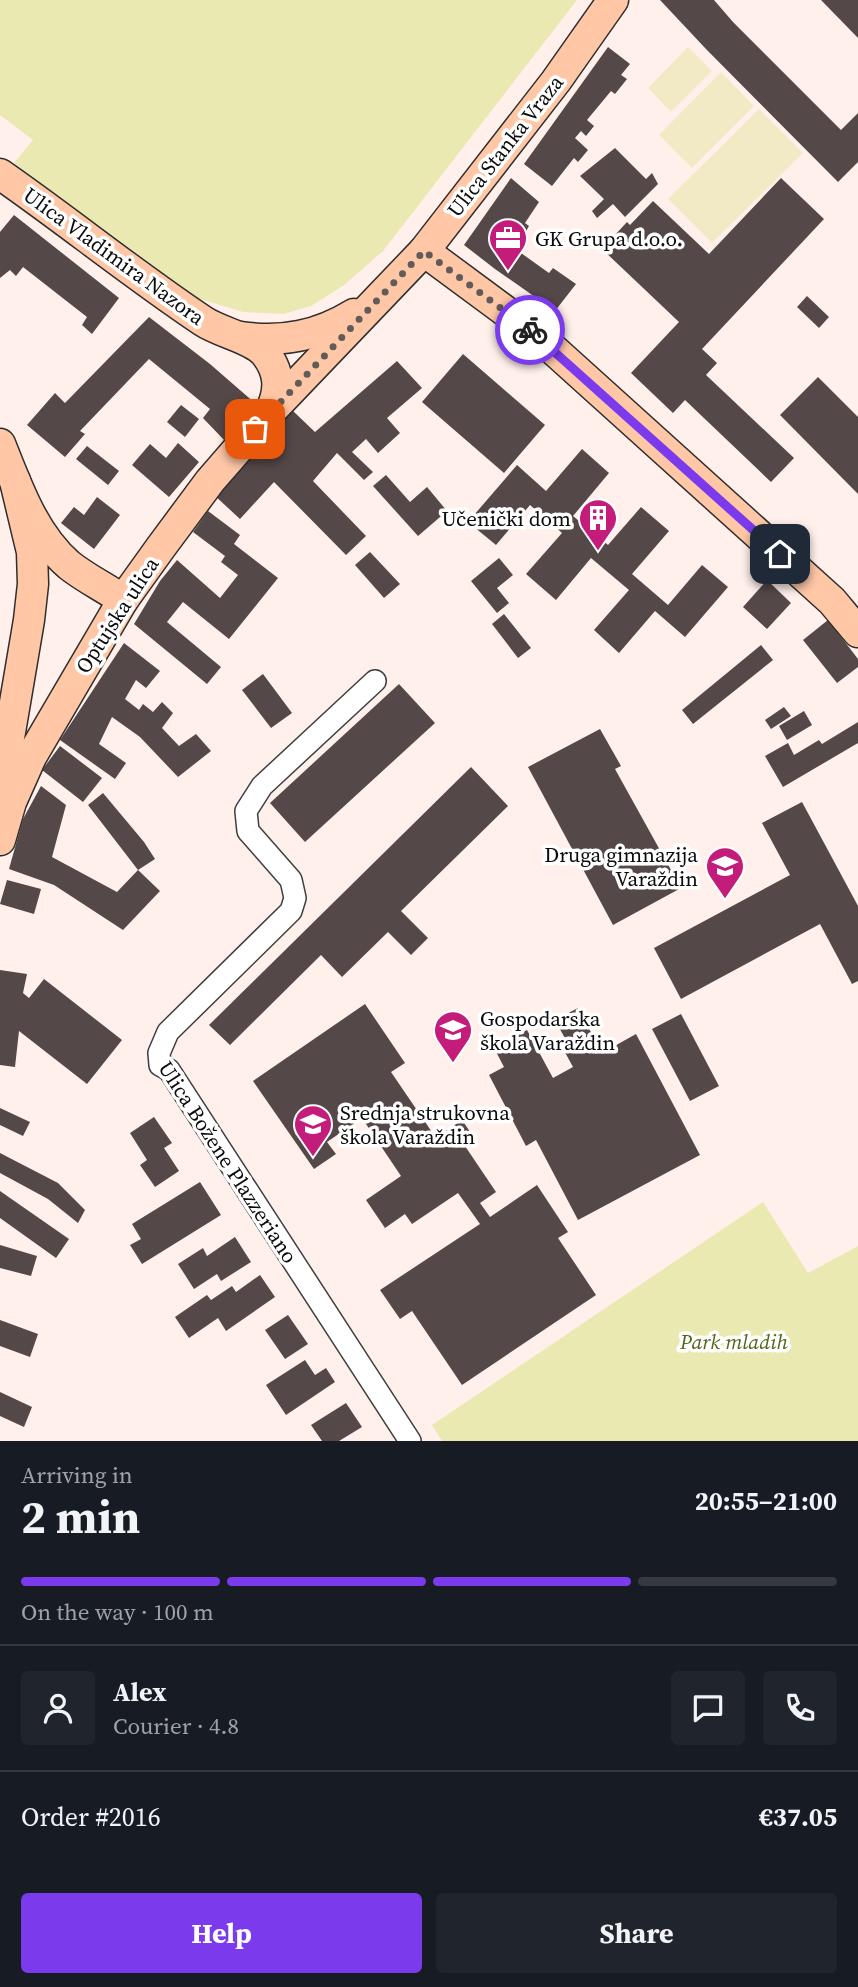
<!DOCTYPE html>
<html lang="en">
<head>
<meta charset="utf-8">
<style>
	body { margin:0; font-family:"Source Serif 4",serif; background:#20242c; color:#f1f3f6; height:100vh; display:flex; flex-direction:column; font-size:26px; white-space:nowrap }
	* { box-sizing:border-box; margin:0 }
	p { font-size:23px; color:#9ea1a6 }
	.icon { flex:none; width:38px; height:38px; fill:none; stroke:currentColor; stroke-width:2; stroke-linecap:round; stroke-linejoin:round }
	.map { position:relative; height:1441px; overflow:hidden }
	.details { display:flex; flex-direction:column; background:#171b24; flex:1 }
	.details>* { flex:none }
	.pin { position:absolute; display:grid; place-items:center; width:60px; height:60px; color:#fff; margin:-30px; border-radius:14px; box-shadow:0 4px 10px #0006 }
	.courier { position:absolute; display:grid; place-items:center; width:70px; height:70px; margin:-35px; border:5px solid #7c3aed; border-radius:50%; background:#fff; color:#222; box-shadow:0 2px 9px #0007 }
	.overview em { font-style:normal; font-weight:700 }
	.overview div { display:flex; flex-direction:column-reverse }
	.overview { display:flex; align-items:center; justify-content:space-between; height:119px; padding:0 21px }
	h1 { font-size:46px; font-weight:700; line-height:52px }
	.bar { display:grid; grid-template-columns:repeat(4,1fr); gap:10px 7px; align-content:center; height:84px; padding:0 21px }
	.bar i { height:9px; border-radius:5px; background:#363941 }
	.bar .current { background:#7c3aed }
	.bar p { grid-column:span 4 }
	.line { display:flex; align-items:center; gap:18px; padding:0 21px; border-top:2px solid #363941 }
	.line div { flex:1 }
	.round { display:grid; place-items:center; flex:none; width:74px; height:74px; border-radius:7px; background:#20242c }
	.primary-button { display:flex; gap:14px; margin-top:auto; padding:14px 21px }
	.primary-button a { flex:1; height:80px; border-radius:7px; background:#7c3aed; color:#fff; font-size:28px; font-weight:700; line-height:80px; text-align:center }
	.primary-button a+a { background:#20242c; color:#f1f3f6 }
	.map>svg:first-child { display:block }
	.green { fill:#ebe9b2 }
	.pitch { fill:#f2eac5 }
	.building { fill:#554849 }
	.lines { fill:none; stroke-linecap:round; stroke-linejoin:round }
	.street-casing { stroke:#3f3f3f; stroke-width:24 }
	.secondary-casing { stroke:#2e2e2e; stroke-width:33 }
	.street { stroke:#fff; stroke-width:21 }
	.secondary { stroke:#ffc7a6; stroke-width:30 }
	.done { stroke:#615c5a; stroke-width:7; stroke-dasharray:0 12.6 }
	.route { stroke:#7c3aed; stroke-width:9 }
	.labels { text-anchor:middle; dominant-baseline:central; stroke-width:7; stroke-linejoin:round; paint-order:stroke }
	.street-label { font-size:21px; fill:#0c0c0c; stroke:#fff }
	.poi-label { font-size:21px; fill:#0c0c0c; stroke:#fff; text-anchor:start }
	.park-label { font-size:21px; font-style:italic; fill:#516719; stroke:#fff }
</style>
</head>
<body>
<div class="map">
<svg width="858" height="1441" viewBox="0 0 858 1441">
	<rect width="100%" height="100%" fill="#fff0eb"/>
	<g class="green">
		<polygon points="0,0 577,0 383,251 343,286 311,306 283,314 243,312 197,298 14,163 33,140 0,115"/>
		<polygon points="763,1202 808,1273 858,1246 858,1441 442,1441 432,1425"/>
	</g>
	<g class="pitch">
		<polygon points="688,47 712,71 671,112 648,88"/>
		<polygon points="721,72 754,106 692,168 659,135"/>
		<polygon points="759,109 803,153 712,243 668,199"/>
	</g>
	<g class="building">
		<polygon points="660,0 714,0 733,22 841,130 858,113 858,162 838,182 706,49"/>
		<polygon points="821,0 858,0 858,38"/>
		<polygon points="608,47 630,64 621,75 627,79 615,94 611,91 587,120 594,126 586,136 581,131 575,138 588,150 578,162 574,158 552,186 524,164"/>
		<polygon points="615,148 646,179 652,173 658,184 625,217 613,204 597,218 592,211 604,199 580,176"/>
		<polygon points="511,178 539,202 525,223 529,226 519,243 525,248 521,253 549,273 553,268 576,284 555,311 495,269 464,245"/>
		<polygon points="781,178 824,219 702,349 717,363 706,375 794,458 771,482 685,400 673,413 631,373 679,322 602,249 627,222 630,225 653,201 709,254"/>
		<polygon points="14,215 119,298 92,334 82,325 87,317 23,267 16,276 10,270 0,278 0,232"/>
		<polygon points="807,296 829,317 819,328 797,307"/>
		<polygon points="149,317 210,364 256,404 224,440 203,418 210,409 149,359 80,431 85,434 65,457 27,425 55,393 65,403"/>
		<polygon points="463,354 545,425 504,473 422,402"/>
		<polygon points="397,361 422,388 387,418 400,433 378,453 366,439 352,452 373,472 364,480 337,453 313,481 366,536 346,555 274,482 240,519 213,494 293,411 315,432"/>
		<polygon points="818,377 858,417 858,494 780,415"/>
		<polygon points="181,405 199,419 185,437 167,422"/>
		<polygon points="178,443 199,462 169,497 132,465 150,444 166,458"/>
		<polygon points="87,446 119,471 108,485 76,459"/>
		<polygon points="582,449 609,473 573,516 608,545 641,507 669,531 632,574 668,605 702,565 728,587 685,637 655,611 619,653 594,630 629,590 591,558 556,600 526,574 562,533 530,505 496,545 468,522 517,465 546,491"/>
		<polygon points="386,475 410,502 427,487 447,511 418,536 373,486"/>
		<polygon points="97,497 120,515 94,549 61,523 74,507 84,515"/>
		<polygon points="208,511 240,535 234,544 278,578 229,639 183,602 167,622 221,667 207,684 134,624 160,581 177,560 220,598 238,575 221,562 225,556 193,532"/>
		<polygon points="370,552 400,584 384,598 355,565"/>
		<polygon points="499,558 513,575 497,588 509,603 497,613 471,581"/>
		<polygon points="767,580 791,603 767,629 743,607"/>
		<polygon points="504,614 531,648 518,658 492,624"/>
		<polygon points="828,620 858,659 858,667 837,683 803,640"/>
		<polygon points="124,643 160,671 146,688 136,680 125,699 139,710 143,704 153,712 162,702 173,713 162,728 179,746 196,734 211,751 178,777 140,737 112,717 99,744 126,763 115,779 60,740"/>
		<polygon points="761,645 773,660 693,724 682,710"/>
		<polygon points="263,674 292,713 271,728 242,690"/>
		<polygon points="399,684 435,723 305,842 270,803"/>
		<polygon points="784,707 791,716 771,729 765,720"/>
		<polygon points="804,711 812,725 787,740 779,726"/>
		<polygon points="858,722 858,743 783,787 765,756 788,743 794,755 819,740 822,744"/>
		<polygon points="600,729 621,766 615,769 681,888 613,925 528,767"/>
		<polygon points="60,746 102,778 83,802 42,770"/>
		<polygon points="471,767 508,806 401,911 428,938 411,955 388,932 342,977 321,955 230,1045 209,1025"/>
		<polygon points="41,786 66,805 52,857 117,892 138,870 88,805 103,793 144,842 155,859 138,870 160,891 123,930 54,885 9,869 23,819"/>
		<polygon points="802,802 858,906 858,981 852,984 820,924 681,999 654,948 790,875 762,823"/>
		<polygon points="7,880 41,889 34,914 0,904"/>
		<polygon points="0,970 27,974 23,993 29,998 44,979 122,1040 87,1084 19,1031 15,1067 0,1065"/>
		<polygon points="365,1004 405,1063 391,1072 436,1138 462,1120 475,1139 465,1146 496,1192 480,1203 490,1217 537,1185 568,1232 558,1238 596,1295 462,1385 412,1311 400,1319 380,1290 480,1224 458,1193 412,1224 405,1214 385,1228 366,1200 401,1176 362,1118 327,1142 336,1154 314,1169 253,1081"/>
		<polygon points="578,1008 602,1053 636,1034 700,1155 578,1220 536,1140 526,1146 489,1075 504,1067 494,1048 527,1030 553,1078 573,1067 561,1045 567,1042 555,1020"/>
		<polygon points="681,1014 719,1086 690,1101 652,1029"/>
		<polygon points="0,1108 30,1122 23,1136 0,1125"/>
		<polygon points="154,1117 172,1143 164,1148 179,1171 155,1187 140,1165 147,1160 130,1133"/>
		<polygon points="0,1153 58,1183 85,1210 78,1223 48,1199 0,1173"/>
		<polygon points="200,1182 221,1215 142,1264 130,1245 141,1239 132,1224"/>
		<polygon points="0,1191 69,1239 56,1258 0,1218"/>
		<polygon points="235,1237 251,1262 221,1281 217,1274 194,1289 178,1264 203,1248 207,1256"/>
		<polygon points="0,1245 37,1256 31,1276 0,1268"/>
		<polygon points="260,1275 275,1297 226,1331 218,1318 189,1338 175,1317 207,1295 211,1300 232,1286 236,1292"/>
		<polygon points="288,1315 308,1344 285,1359 265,1330"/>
		<polygon points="0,1320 38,1334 30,1357 0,1346"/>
		<polygon points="305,1360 315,1375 326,1368 335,1382 286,1415 266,1385"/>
		<polygon points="0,1392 32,1407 24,1427 0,1416"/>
		<polygon points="346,1403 362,1427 339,1441 322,1441 311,1425"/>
	</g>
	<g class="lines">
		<defs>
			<polyline id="street" points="375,681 262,786 246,811 248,831 291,880 295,898 291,911 168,1032 159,1053 160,1065 169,1070 410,1441"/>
			<g id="secondary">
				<path d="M0 174C69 222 134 275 203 321 221 333 252 338 265 353 280 372 281 390 270 412"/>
				<polyline points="424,251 535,333 832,601 858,632"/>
				<path d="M241 337C282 343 318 336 354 314"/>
				<path d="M0 444C17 486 33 534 69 565 85 578 106 588 123 600"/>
				<polyline points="0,791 29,620 33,584 32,552 15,481"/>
				<polyline points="0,840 11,802 31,757 123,600 161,547 210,481 270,412 424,251 556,81 613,0"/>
			</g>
		</defs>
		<use href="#street" class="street-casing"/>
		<use href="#secondary" class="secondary-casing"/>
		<use href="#street" class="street"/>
		<use href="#secondary" class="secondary"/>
	</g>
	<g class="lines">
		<polyline class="done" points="255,429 424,251 530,330"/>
		<polyline class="route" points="530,330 780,554"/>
	</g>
	<defs>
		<symbol id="office-pin" viewBox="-11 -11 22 30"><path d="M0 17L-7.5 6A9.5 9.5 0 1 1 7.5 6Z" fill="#c41c7b" stroke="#fff"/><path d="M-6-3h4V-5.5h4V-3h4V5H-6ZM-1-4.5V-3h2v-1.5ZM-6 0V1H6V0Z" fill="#fff"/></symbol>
		<symbol id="building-pin" viewBox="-11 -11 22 30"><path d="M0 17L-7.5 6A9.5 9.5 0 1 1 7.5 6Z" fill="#c41c7b" stroke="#fff"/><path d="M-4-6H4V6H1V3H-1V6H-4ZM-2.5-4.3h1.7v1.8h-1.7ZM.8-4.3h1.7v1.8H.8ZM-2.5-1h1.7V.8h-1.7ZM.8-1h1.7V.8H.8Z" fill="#fff"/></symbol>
		<symbol id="school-pin" viewBox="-11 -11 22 30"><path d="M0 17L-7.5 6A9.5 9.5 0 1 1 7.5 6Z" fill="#c41c7b" stroke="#fff"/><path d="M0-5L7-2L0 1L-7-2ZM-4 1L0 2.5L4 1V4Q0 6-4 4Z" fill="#fff"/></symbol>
	</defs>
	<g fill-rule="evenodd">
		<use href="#office-pin" x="486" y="216" width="44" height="60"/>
		<use href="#building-pin" x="576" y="496" width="44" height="60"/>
		<use href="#school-pin" x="703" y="844" width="44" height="60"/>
		<use href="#school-pin" x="431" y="1008" width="44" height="60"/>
		<use href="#school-pin" x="291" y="1102" width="44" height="60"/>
	</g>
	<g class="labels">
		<g class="street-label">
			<text transform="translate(505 146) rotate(-52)">Ulica Stanka Vraza</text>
			<text transform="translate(114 256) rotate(36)">Ulica Vladimira Nazora</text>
			<text transform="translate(117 615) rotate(-57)">Optujska ulica</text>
			<text transform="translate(228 1162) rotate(57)">Ulica Božene Plazzeriano</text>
		</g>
		<g class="poi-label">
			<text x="535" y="238">GK Grupa d.o.o.</text>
			<text x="571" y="518" text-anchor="end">Učenički dom</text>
			<text x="698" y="854" text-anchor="end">Druga gimnazija<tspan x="698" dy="24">Varaždin</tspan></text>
			<text x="480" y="1018">Gospodarska<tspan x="480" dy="24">škola Varaždin</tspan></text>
			<text x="340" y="1112">Srednja strukovna<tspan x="340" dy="24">škola Varaždin</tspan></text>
		</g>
		<g class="park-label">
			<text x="734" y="1341">Park mladih</text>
		</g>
	</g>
</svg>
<div class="pin" style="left:255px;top:429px;background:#ea580c"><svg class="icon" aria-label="bag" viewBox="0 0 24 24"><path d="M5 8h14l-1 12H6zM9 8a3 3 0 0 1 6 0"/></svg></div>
<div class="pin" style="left:780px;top:554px;background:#1f2937"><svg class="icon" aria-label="home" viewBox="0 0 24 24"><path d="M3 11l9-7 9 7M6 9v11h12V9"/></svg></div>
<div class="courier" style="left:530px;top:330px"><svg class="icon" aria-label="bike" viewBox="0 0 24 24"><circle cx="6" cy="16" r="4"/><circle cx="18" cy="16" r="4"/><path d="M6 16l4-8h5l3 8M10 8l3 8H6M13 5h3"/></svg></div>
</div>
<section class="details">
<div class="overview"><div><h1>2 min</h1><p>Arriving in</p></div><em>20:55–21:00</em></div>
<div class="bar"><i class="current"></i><i class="current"></i><i class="current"></i><i></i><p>On the way · 100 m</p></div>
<div class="line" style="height:126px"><a class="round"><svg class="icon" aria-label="person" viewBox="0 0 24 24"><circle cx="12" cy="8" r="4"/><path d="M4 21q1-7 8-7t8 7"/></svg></a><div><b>Alex</b><p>Courier · 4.8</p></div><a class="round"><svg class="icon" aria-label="chat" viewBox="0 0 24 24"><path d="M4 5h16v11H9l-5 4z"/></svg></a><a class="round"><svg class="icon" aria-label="phone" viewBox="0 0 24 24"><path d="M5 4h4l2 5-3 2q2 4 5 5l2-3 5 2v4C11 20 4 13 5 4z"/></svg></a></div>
<div class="line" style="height:91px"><div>Order #2016</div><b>€37.05</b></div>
<div class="primary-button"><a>Help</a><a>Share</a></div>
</section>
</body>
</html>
